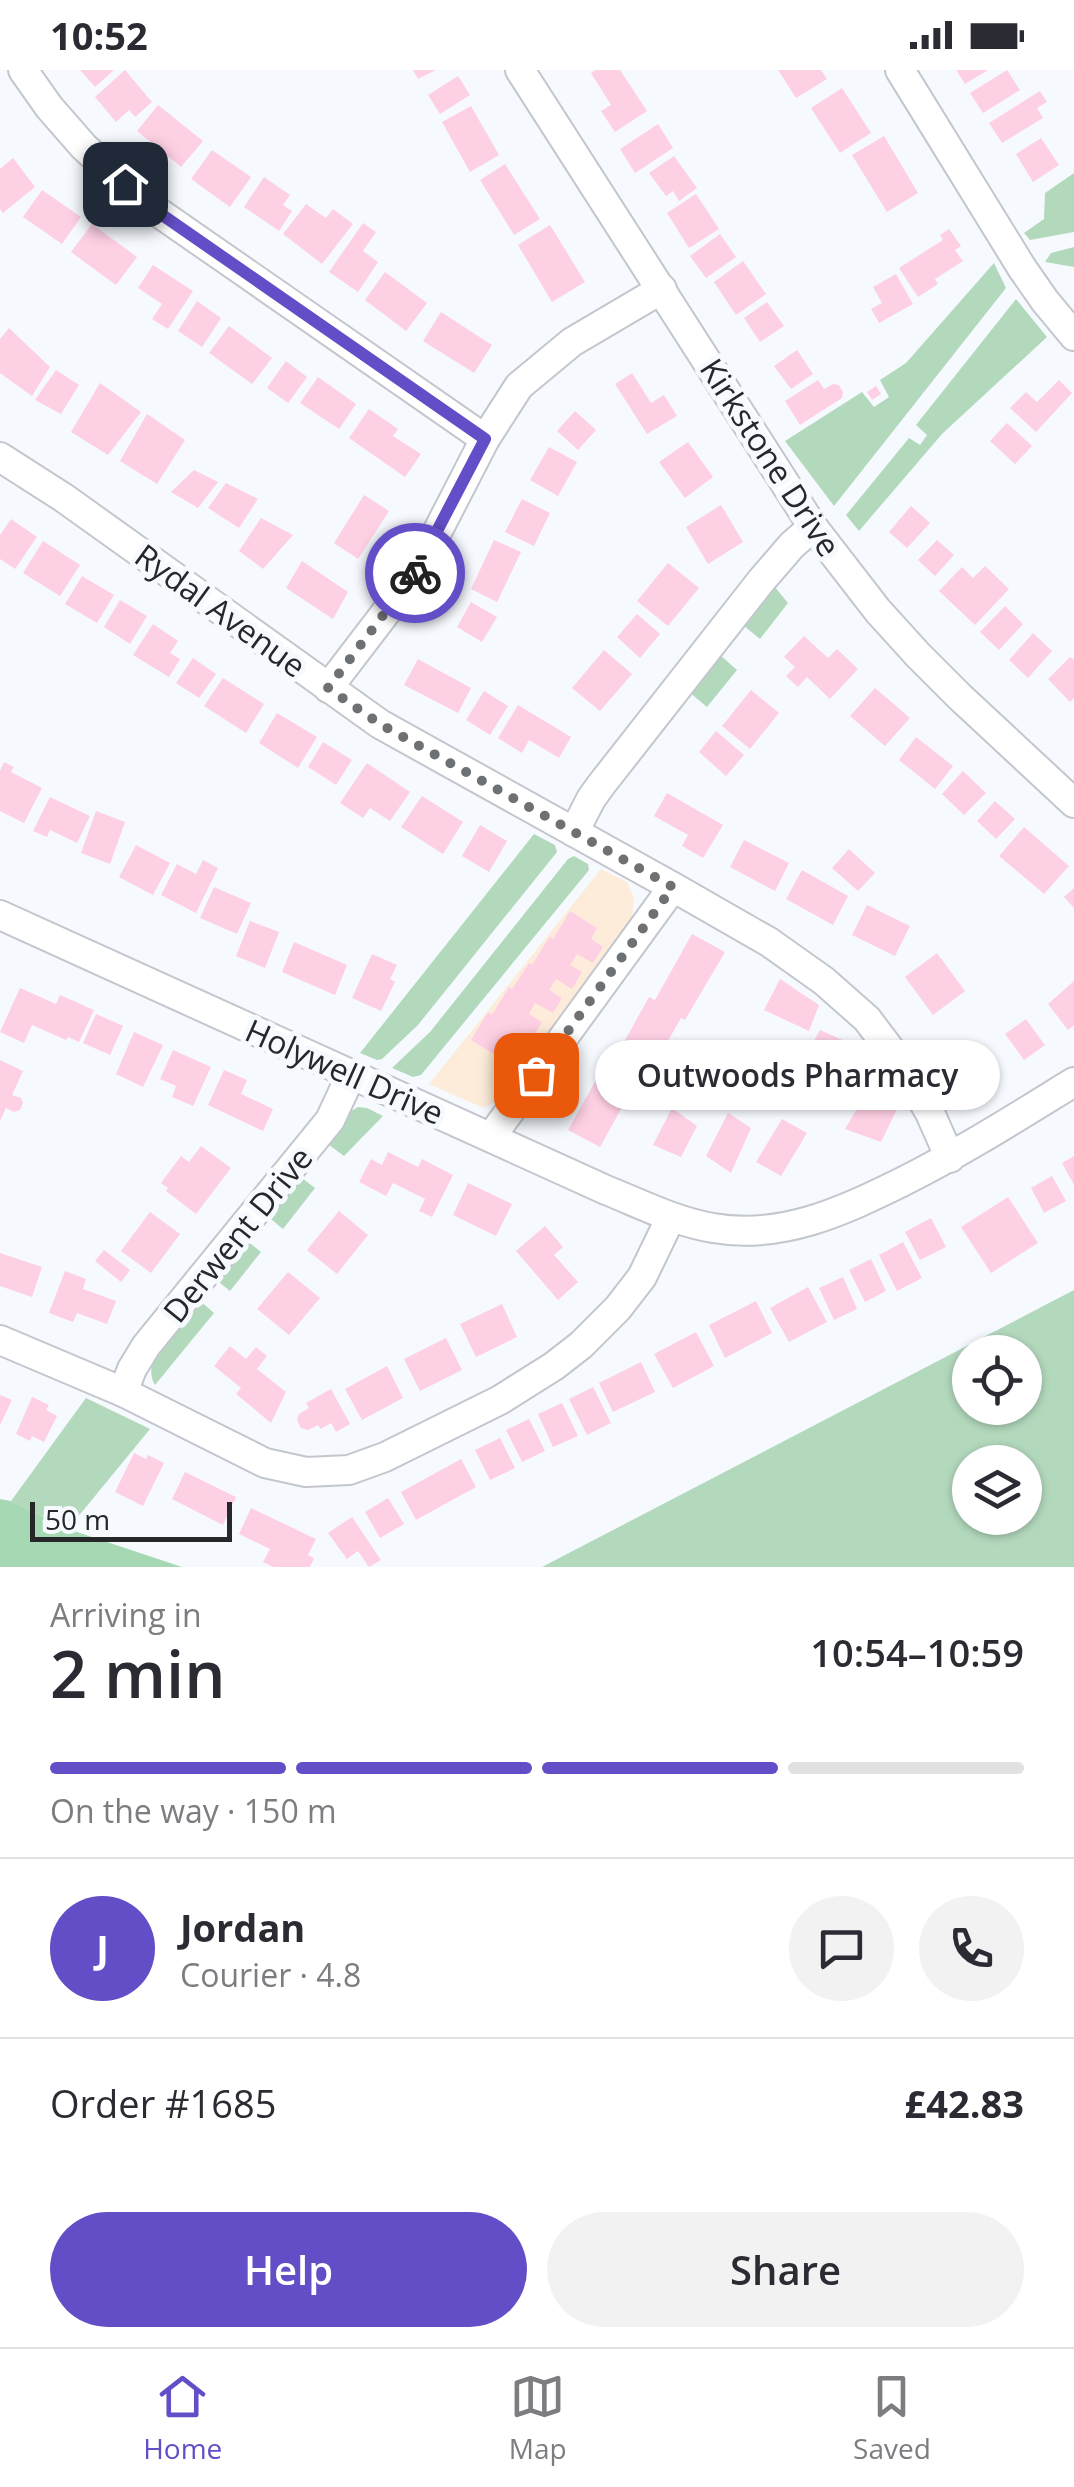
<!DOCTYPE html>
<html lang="en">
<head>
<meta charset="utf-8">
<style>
	body { margin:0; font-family:"Open Sans",sans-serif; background:#f2f2f3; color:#2b2b33; height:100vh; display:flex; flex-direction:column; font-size:38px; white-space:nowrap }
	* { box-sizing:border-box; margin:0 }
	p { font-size:32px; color:#7c7c81 }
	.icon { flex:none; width:55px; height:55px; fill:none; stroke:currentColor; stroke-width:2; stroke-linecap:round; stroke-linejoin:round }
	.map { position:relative; height:1497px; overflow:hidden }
	.panel { display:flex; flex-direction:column; background:#fff; flex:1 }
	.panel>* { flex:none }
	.fabs { position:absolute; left:952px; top:1265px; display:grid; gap:20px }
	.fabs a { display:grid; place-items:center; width:90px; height:90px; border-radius:50%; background:#fff; box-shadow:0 2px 8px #0004; font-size:50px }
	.scale { position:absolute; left:30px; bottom:25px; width:202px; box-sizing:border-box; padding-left:10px; border:5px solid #252729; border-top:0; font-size:28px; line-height:35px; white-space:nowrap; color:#252729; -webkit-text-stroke:8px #f6faff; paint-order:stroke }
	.pin { position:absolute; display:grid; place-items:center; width:85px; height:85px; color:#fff; margin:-42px; border-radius:20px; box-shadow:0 5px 15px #0006 }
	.courier { position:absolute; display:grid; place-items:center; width:100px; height:100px; margin:-50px; border:8px solid #644ec7; border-radius:50%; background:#fff; color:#222; box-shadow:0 2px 12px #0007 }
	.bubble { position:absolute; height:70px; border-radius:35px; background:#fff; box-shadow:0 2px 8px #0004; font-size:32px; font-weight:600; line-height:70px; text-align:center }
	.headline em { font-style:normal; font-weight:600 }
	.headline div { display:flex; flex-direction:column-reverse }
	.headline { display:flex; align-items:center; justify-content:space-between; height:170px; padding:0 50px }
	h1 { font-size:65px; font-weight:600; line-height:75px }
	.bar { display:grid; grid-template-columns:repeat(4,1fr); gap:15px 10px; align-content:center; height:120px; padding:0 50px }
	.bar i { height:12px; border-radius:8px; background:#e1e1e2 }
	.bar .active { background:#644ec7 }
	.bar p { grid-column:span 4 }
	.line { display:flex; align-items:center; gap:25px; padding:0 50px; border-top:2px solid #e1e1e2 }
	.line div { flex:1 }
	.round { display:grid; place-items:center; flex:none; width:105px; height:105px; border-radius:52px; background:#f2f2f3 }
	.button { display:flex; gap:20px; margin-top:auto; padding:20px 50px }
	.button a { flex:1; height:115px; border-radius:60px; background:#644ec7; color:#fff; font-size:40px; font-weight:600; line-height:115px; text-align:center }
	.button a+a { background:#f2f2f3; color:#2b2b33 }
	.status { display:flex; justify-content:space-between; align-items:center; height:70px; padding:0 50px; background:#fff; direction:ltr }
	.status svg { height:28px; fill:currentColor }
	.tab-bar { display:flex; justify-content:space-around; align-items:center; height:140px; border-top:2px solid #e1e1e2; background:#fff; font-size:28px; color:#7c7c81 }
	.tab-bar a { display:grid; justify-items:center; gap:5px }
	.tab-bar .active { color:#644ec7 }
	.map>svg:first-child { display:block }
	.commercial { fill:#feecdb }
	.green { fill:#b3d9bd; fill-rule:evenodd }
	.forest { fill:#a6d8b4 }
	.building { fill:#fed0e4 }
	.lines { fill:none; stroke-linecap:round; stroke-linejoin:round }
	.street-casing { stroke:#c3c7cd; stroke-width:32 }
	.street { stroke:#fff; stroke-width:28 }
	.done { stroke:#6e7174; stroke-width:10; stroke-dasharray:0 18 }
	.route { stroke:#644ec7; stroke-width:12 }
	.labels { text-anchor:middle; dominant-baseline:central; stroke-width:10; stroke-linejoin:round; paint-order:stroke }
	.street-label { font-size:32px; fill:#252729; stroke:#f6faff }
</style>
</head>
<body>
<div class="status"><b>10:52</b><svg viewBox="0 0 49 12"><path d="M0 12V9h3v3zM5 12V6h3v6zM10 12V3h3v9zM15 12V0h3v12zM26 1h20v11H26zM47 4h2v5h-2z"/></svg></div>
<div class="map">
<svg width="1074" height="1497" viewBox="0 0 1074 1497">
	<rect width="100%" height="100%" fill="#f6faff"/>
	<polygon class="commercial" points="601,799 627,812 634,828 632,848 512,1016 499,1031 483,1038 429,1014"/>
	<g class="green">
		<polygon points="1074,103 1074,162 1030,170 1024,163 1044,149 1045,123"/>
		<polygon points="1074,177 1074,197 1045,192 1051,183"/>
		<polygon points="994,193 1006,218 834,436 785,371 862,322 874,337 889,327 880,310 906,293"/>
		<polygon points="1016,229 1047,267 942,364 859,461 846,445 909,368 920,375 927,365 916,355"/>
		<polygon points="774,516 788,533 760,569 743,555"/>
		<polygon points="720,585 737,600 707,637 689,622"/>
		<polygon points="534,764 555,775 557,782 418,955 382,989 377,990 360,983"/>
		<polygon points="574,786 588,794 589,800 421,1005 413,1007 392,998 430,962 568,789"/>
		<polygon points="358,1037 367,1038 383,1046 344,1086 325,1072 348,1043"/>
		<polygon points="298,1105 315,1118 283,1159 266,1145"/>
		<polygon points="246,1170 261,1182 230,1221 215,1209"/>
		<path d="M1074 1220V1497H542ZM970 1282H1025V1338H970ZM970 1392H1025V1448H970Z"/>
		<path d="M199 1230 214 1243 155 1315C149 1306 151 1294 155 1283Z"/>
		<polygon points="86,1328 150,1359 68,1459 11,1431"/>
	</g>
	<polygon class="forest" points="0,1429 11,1431 68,1459 182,1497 0,1497"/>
	<g class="building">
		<polygon points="80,0 114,0 95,17"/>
		<polygon points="125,0 152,32 135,47 129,40 116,52 95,27"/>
		<polygon points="413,0 436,0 418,9"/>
		<polygon points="595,0 620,0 647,41 615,62 601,41 611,35 591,3"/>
		<polygon points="778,0 821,0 827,9 796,28"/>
		<polygon points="956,0 988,0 965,14"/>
		<polygon points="1007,0 1020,20 983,43 970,23"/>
		<polygon points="458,6 470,25 440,44 428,25"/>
		<polygon points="842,18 871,63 840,83 811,38"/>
		<polygon points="1040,21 1047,32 1037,38 1043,48 1002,73 989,53"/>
		<polygon points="158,35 203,71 181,97 137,61"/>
		<polygon points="471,36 499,85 470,102 442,52"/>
		<polygon points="658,54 673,78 635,103 620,79"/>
		<polygon points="884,66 918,123 887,142 852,85"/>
		<polygon points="1041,68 1059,95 1033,112 1016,84"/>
		<polygon points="212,80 251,107 230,137 191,109"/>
		<polygon points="674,86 697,118 679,131 673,121 666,126 649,103"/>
		<polygon points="13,88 35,117 3,143 0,139 0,99"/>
		<polygon points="505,94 540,149 514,165 480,110"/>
		<polygon points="264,107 290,125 283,135 292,141 279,161 244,137"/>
		<polygon points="42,120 81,147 62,174 23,147"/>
		<polygon points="696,124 719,159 689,178 667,143"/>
		<polygon points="306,134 326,148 333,139 353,154 322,194 283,164"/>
		<polygon points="363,153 376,162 363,181 378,192 358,222 329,202"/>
		<polygon points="92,154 137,187 116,215 71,182"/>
		<polygon points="550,155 585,212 552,232 518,175"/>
		<polygon points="949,159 961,176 955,180 963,191 935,209 938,214 918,227 899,198 943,170 940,165"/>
		<polygon points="720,164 736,187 706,208 690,186"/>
		<polygon points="743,191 766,224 736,245 714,212"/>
		<polygon points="153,195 193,221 168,259 152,249 162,234 138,218"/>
		<polygon points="385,202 427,233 406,261 365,230"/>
		<polygon points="896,204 913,234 879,253 871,239 882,233 873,217"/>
		<polygon points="197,231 221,248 202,277 178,261"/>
		<polygon points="767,232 784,256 760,272 744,248"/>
		<polygon points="441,242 492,275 474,303 423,271"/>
		<polygon points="229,256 272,288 252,314 209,283"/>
		<polygon points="9,258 50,297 32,326 0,303 0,269"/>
		<polygon points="797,280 813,304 791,319 774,296"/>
		<polygon points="286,291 307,307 288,333 267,318"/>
		<polygon points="56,300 79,315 61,344 35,330"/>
		<polygon points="632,303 651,333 664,325 677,346 647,364 615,314"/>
		<polygon points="318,307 356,334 339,359 300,333"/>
		<polygon points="818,310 824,319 833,314 839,315 843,322 842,328 800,355 785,331"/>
		<polygon points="1059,310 1072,323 1036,362 1010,338 1026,322 1037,332"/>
		<polygon points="100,313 141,342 108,385 71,362"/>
		<polygon points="876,316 881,324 872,330 867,322"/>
		<polygon points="369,339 398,359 393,366 421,384 405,407 349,368"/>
		<polygon points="575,341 596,360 578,380 557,361"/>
		<polygon points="147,344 185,370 157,414 120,391"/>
		<polygon points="1007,353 1032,376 1015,394 990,371"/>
		<polygon points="688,372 713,407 685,428 659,392"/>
		<polygon points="549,377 577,392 558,426 530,410"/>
		<polygon points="194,400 218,412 198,438 171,422"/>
		<polygon points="226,413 258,429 239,458 208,438"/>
		<polygon points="364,425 389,441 358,489 334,473"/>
		<polygon points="522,429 550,443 534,476 505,462"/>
		<polygon points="721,435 743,472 708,494 686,457"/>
		<polygon points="911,436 930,453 907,478 889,462"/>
		<polygon points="261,448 293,465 263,499 239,481"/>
		<polygon points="11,449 37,467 15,499 0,489 0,465"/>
		<polygon points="494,470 521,482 497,532 471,519"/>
		<polygon points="937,470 954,485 935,506 918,490"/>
		<polygon points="43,471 80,495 60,526 23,503"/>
		<polygon points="302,491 348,522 333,549 286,518"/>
		<polygon points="668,493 699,518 668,556 637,531"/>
		<polygon points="985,496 1009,519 975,555 939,521 962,497 973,508"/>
		<polygon points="82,506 114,525 97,553 65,534"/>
		<polygon points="120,530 147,546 130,574 104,557"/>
		<polygon points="471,532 497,547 482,572 457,557"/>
		<polygon points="1005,536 1023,554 999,580 980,562"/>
		<polygon points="637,544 660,564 640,588 617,567"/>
		<polygon points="153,554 178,571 170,583 180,589 169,607 133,585"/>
		<polygon points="1033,563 1052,581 1028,608 1009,590"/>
		<polygon points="804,566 828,588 837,579 858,599 830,629 807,607 798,617 786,606 795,597 784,587"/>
		<polygon points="604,580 632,604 600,641 572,618"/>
		<polygon points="1070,587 1074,590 1074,628 1070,632 1048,609"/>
		<polygon points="193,588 216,604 199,628 176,613"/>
		<polygon points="418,589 471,618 458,643 404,615"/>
		<polygon points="223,608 264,634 246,663 204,636"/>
		<polygon points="875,618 910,648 885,676 850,646"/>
		<polygon points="751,620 779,643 750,679 722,656"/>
		<polygon points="484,621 508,636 490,665 466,650"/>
		<polygon points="518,635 571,667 559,688 529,670 522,683 498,668"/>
		<polygon points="277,643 317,667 298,698 259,673"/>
		<polygon points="716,661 744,685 726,706 699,682"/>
		<polygon points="916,667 953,696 935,719 899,690"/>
		<polygon points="323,672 352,690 336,715 308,697"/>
		<polygon points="4,692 14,697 11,702 42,718 24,753 0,741 0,701"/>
		<polygon points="367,693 410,722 390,751 370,738 363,748 340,733"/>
		<polygon points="963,701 986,723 964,745 942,724"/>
		<polygon points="667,723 723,755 703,788 682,776 688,765 654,746"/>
		<polygon points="422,726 463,752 443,784 401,757"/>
		<polygon points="50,727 90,746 77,773 50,760 47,767 33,761"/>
		<polygon points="995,731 1015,749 996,769 977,751"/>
		<polygon points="96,741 125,752 110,794 81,783"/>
		<polygon points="480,755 507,771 489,802 462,786"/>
		<polygon points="1024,757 1069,796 1044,824 999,786"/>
		<polygon points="744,770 789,793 775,821 730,797"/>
		<polygon points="136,775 170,793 153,825 119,807"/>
		<polygon points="849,779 875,803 858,821 832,798"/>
		<polygon points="203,790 218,798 196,843 161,825 177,794 196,804"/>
		<polygon points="802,800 848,826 833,855 786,829"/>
		<polygon points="214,817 251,833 237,864 200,848"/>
		<polygon points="1074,818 1074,838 1064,827"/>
		<polygon points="867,835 910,856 895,886 852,865"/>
		<polygon points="570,841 597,858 591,869 603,877 593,893 577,884 570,895 582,902 572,919 556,909 549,920 562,928 553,943 535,933 529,944 542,952 532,969 527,967 510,994 471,970 488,942 492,945 509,917 512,919 529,893 532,895 550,866 553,869"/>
		<polygon points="250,851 279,862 265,898 236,886"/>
		<polygon points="692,864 725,882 685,950 681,948 642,1016 636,1012 600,1077 568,1060 608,989 613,992 649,927 655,930"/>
		<polygon points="294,872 347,895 335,925 282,902"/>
		<polygon points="937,883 965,921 933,945 905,907"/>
		<polygon points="372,884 397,895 390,909 395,912 381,941 352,928"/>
		<polygon points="780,909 819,935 809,961 764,940"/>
		<polygon points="1074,911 1074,955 1068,960 1048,934"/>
		<polygon points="20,918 56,934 60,925 94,940 79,972 68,967 66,970 32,955 24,973 0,962"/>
		<polygon points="96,944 123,956 110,985 83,973"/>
		<polygon points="1026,949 1045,975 1024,990 1005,964"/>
		<polygon points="820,960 865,980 856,1006 806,985"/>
		<polygon points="134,962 163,975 143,1017 116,1004"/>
		<polygon points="979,977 993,1002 972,1015 957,990"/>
		<polygon points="173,980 211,997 193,1036 172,1027 176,1016 160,1009"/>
		<polygon points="0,990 23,1001 12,1025 21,1028 23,1033 20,1040 14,1042 6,1038 0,1051"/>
		<polygon points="224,1000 247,1010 241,1024 273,1039 263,1061 208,1035"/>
		<polygon points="869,1018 901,1031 881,1072 845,1059"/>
		<polygon points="672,1038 697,1056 681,1087 653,1075"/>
		<polygon points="728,1043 751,1058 731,1103 706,1086"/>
		<polygon points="782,1049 807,1063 781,1106 756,1092"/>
		<polygon points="201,1076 231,1098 196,1144 166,1121 168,1118 161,1113 181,1086 189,1092"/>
		<polygon points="388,1082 418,1097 422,1089 453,1105 432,1147 419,1141 425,1129 393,1113 386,1126 359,1112 371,1089 382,1095"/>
		<polygon points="1074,1086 1074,1115 1062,1093"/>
		<polygon points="1052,1106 1066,1131 1044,1143 1031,1118"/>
		<polygon points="468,1113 512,1134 496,1166 453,1145"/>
		<polygon points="1008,1127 1038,1173 991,1203 961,1157"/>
		<polygon points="339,1141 368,1165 337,1204 307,1180"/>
		<polygon points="150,1142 180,1164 151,1203 121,1181"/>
		<polygon points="931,1148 946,1177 920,1190 905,1162"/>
		<polygon points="545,1156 563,1177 554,1185 578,1212 558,1230 516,1181"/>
		<polygon points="903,1172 922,1208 897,1221 879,1185"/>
		<polygon points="104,1180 130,1200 121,1212 95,1191"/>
		<polygon points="0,1183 42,1197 32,1227 0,1216"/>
		<polygon points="871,1189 886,1221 865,1232 849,1200"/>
		<polygon points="65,1201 86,1209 83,1219 116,1231 107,1254 77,1243 73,1252 49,1243"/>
		<polygon points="288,1202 320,1228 289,1265 257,1239"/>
		<polygon points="843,1207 857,1239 834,1250 819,1218"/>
		<polygon points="808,1217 827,1252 789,1272 770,1238"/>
		<polygon points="756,1231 772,1263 725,1288 709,1255"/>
		<polygon points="502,1234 517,1267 476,1287 460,1254"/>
		<polygon points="696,1262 714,1296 673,1318 654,1284"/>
		<polygon points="446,1268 462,1300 420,1321 404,1289"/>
		<polygon points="230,1276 246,1289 256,1277 267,1286 257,1299 286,1322 271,1353 236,1324 241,1318 214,1296"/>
		<polygon points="641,1292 655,1322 613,1342 599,1313"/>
		<polygon points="387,1296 403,1328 362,1350 345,1319"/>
		<polygon points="593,1317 611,1353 587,1365 569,1329"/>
		<polygon points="331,1319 350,1354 336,1362 331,1353 321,1359 318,1355 308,1360 301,1358 297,1350 299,1344 309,1338 306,1333"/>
		<polygon points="0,1325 12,1330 0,1355"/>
		<polygon points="32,1327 49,1335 46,1340 57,1346 44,1372 32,1366 30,1371 16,1364"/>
		<polygon points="562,1333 578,1366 553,1377 538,1344"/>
		<polygon points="529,1349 545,1381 522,1392 506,1360"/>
		<polygon points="500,1368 515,1398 490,1410 475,1380"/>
		<polygon points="134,1383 146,1389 148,1385 164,1393 143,1436 115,1422"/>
		<polygon points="461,1389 476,1417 416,1450 401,1422"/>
		<polygon points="185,1402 236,1427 223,1455 172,1429"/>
		<polygon points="388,1428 404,1454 380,1468 365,1442"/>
		<polygon points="251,1438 316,1469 308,1485 314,1488 310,1497 273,1497 263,1492 270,1479 239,1464"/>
		<polygon points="352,1447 381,1490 369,1497 358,1481 347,1489 328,1463"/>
	</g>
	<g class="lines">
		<defs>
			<g id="street">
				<polyline points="23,0 49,37 84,77 145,133 485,369"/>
				<polyline points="520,0 813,457 878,541 918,585 960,627 1074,733"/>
				<polyline points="900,0 1022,198 1045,231 1074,266"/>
				<polyline points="0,387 64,428 380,654 673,817 769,872 824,911 867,949 904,998 930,1043 950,1088"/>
				<polyline points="328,618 416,503 485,369 519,316 572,272 662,219"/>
				<polyline points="574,762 591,729 601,715 761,511 792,475 813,457"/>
				<path d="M0 845 606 1120C641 1134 676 1152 713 1158 782 1170 843 1141 902 1112 962 1082 1017 1047 1074 1012"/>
				<polyline points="491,1067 673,817"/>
				<polyline points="0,1270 123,1322 265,1393 306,1402 349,1400 385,1387 500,1330 554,1296 581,1275 618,1238 642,1207 671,1147"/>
				<polyline points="123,1322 132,1299 146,1276 330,1050 351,1005"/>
			</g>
		</defs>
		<use href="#street" class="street-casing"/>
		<use href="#street" class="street"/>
	</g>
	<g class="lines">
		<polyline class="done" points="415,503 328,618 380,654 673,817 536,1005"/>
		<polyline class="route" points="125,114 145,133 485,369 415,503"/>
	</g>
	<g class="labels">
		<g class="street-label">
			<text transform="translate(771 387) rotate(57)">Kirkstone Drive</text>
			<text transform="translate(221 540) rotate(36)">Rydal Avenue</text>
			<text transform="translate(345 1001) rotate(24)">Holywell Drive</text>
			<text transform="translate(237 1164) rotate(-51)">Derwent Drive</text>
		</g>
	</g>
</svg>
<div class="fabs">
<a><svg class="icon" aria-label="locate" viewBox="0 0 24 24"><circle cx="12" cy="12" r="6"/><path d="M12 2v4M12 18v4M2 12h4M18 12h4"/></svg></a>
<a><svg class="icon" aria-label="layers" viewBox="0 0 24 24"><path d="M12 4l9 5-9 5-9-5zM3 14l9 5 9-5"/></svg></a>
</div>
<div class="scale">50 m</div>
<div class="pin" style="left:536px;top:1005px;background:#ea580c"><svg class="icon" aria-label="bag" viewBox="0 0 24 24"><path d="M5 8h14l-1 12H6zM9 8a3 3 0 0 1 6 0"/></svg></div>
<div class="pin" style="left:125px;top:114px;background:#1f2937"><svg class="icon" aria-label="home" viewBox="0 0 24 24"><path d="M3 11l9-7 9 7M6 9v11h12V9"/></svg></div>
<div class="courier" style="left:415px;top:503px"><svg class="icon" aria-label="bike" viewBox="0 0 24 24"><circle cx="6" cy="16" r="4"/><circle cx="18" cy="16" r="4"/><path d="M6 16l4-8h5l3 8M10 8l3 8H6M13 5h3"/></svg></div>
<div class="bubble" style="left:595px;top:970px;width:405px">Outwoods Pharmacy</div>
</div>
<section class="panel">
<div class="headline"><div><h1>2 min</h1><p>Arriving in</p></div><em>10:54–10:59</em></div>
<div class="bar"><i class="active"></i><i class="active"></i><i class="active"></i><i></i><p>On the way · 150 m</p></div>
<div class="line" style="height:180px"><b class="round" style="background:#644ec7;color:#fff">J</b><div><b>Jordan</b><p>Courier · 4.8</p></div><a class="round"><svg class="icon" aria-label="chat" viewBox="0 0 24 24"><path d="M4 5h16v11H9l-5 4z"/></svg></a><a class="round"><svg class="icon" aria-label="phone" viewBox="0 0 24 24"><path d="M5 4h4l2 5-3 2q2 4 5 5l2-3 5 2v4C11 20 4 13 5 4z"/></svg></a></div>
<div class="line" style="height:130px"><div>Order #1685</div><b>£42.83</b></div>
<div class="button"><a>Help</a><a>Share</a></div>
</section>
<nav class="tab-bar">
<a class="active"><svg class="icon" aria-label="home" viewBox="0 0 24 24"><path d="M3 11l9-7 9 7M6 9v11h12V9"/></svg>Home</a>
<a><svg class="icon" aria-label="map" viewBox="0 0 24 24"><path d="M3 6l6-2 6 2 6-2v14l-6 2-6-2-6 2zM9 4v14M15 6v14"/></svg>Map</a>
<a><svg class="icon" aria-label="saved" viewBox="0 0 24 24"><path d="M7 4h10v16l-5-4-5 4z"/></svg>Saved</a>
</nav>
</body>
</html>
